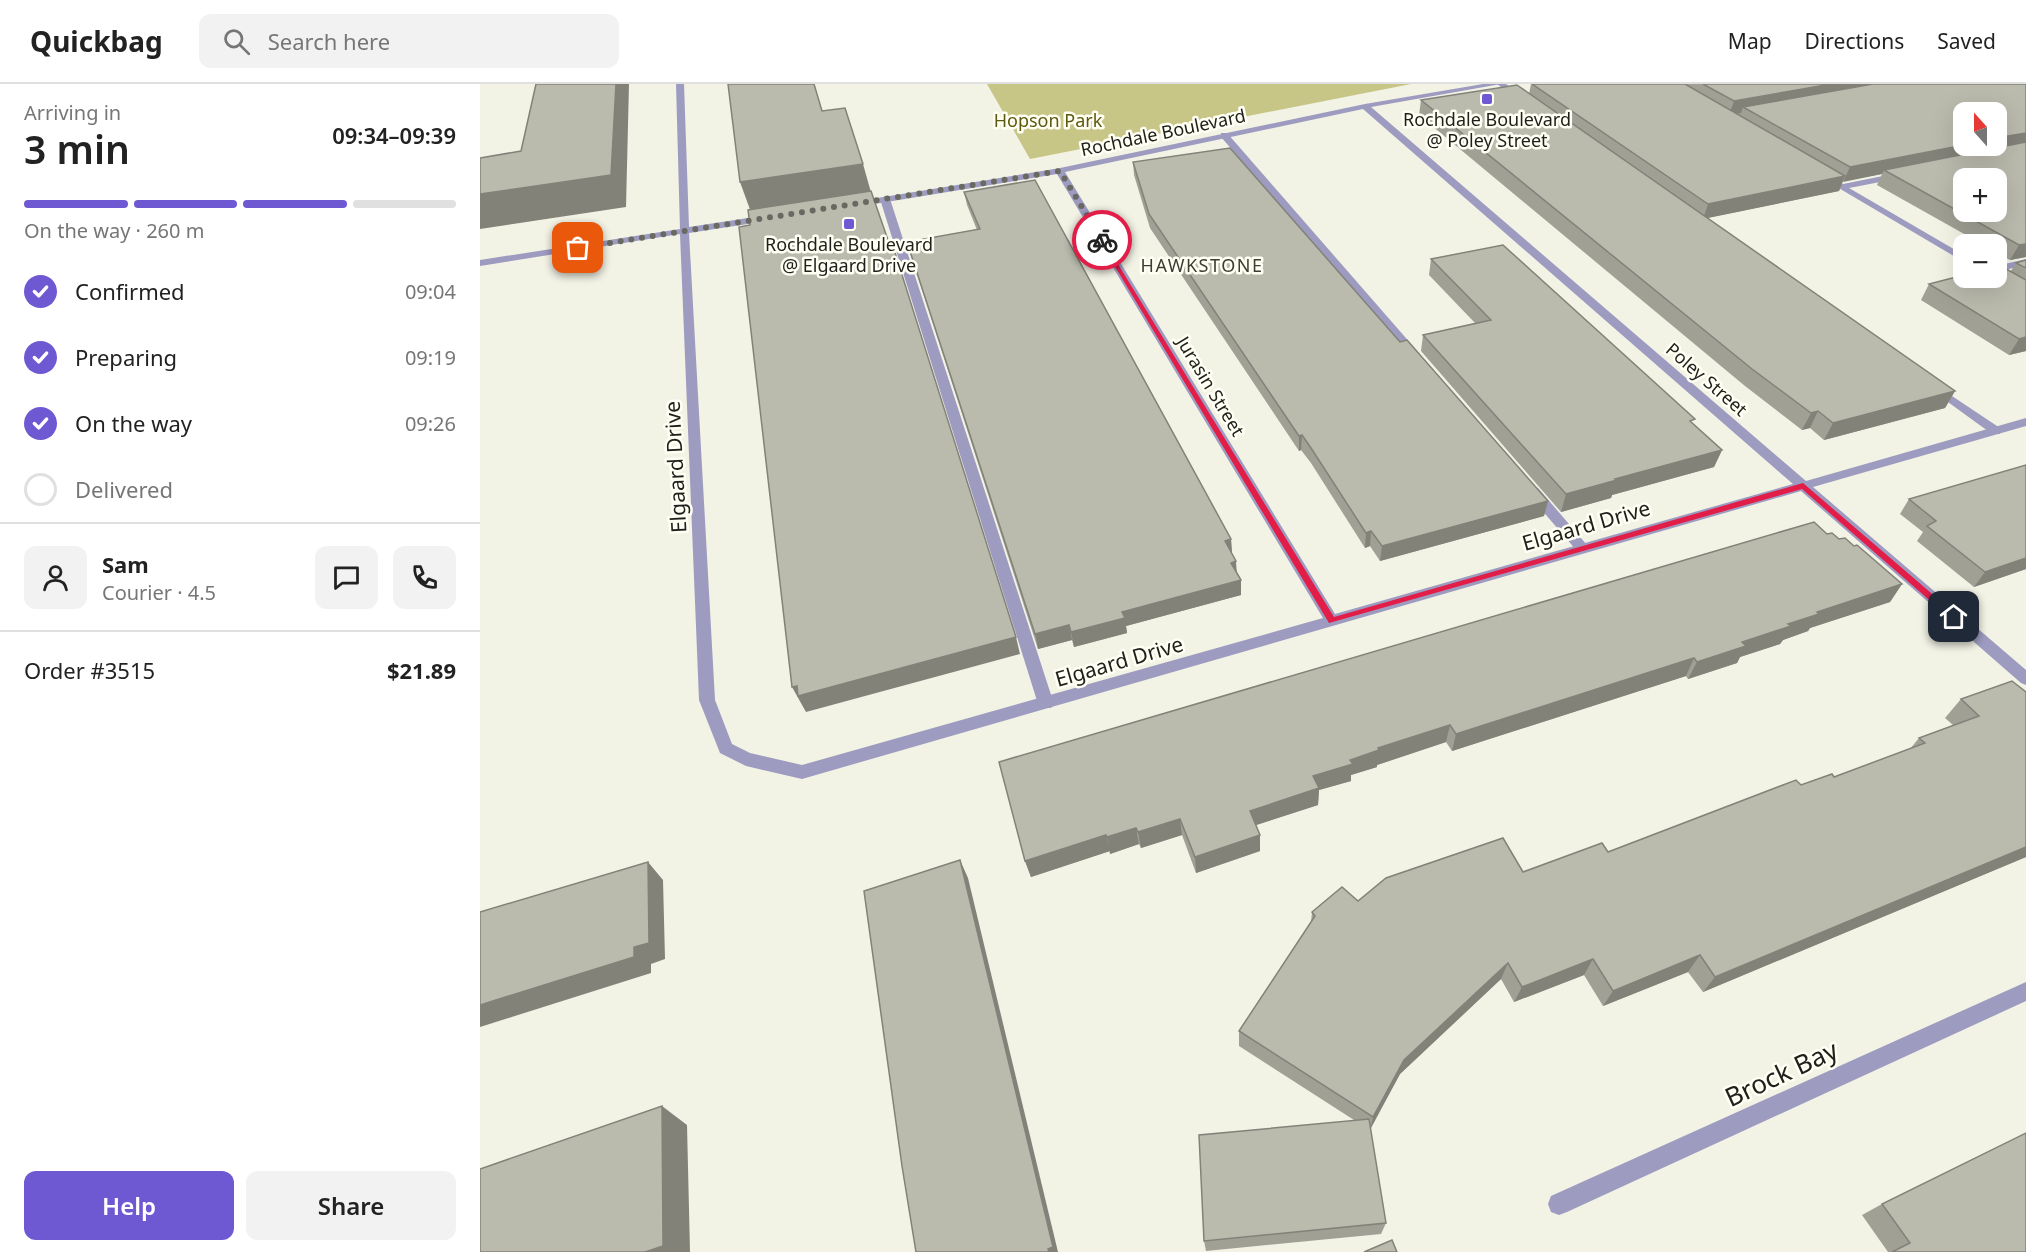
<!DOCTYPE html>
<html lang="en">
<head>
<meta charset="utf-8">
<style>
	body { margin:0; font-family:"Noto Sans",sans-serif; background:#f2f2f2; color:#222; height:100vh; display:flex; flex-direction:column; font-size:22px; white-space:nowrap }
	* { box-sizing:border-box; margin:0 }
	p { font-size:20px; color:#767676 }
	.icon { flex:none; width:33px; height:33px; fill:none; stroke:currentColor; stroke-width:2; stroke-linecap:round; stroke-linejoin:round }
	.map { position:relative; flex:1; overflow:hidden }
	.details { display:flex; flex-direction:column; background:#fff; width:480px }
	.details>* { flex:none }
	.needle { width:39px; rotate:339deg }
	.tools { position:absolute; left:1473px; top:18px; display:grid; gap:12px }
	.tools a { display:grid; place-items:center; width:54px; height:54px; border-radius:12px; background:#fff; box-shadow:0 6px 24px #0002; font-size:30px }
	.pin { position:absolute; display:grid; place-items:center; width:51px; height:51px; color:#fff; margin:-26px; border-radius:12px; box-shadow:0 3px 9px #0006 }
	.courier { position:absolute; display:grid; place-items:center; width:60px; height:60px; margin:-30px; border:4px solid #e11d48; border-radius:50%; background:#fff; color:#222; box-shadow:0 2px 8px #0007 }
	.overview em { font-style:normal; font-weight:600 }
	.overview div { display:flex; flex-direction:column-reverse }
	.overview { display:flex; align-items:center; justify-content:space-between; height:102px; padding:0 24px }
	h1 { font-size:39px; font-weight:600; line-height:45px }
	.bar { display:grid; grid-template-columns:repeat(4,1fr); gap:9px 6px; align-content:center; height:72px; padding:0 24px }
	.bar i { height:8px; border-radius:4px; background:#e0e0e0 }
	.bar .on { background:#6f59d3 }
	.bar p { grid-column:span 4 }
	.line { display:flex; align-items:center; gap:15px; padding:0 24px; border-top:2px solid #e0e0e0 }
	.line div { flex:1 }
	.round { display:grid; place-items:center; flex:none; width:63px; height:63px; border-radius:12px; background:#f2f2f2 }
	ol { padding:0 24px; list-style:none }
	li { display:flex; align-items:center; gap:18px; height:66px }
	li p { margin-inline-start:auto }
	li .icon { padding:6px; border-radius:50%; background:#6f59d3; color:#fff; stroke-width:4 }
	li:last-child { color:#767676 }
	li i { width:33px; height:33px; border:3px solid #e0e0e0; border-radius:50% }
	.cta { display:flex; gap:12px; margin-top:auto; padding:12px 24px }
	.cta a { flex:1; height:69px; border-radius:12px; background:#6f59d3; color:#fff; font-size:24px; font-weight:600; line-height:69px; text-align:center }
	.cta a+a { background:#f2f2f2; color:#222 }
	header { display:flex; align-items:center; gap:36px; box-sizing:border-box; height:84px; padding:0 30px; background:#fff; border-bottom:2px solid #e0e0e0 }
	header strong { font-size:28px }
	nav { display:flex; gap:33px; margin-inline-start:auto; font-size:21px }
	.search { width:420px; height:54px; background:#f2f2f2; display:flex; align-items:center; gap:15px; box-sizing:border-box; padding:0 21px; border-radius:12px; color:#767676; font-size:22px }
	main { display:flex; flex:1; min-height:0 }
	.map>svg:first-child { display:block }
	.green { fill:#c8c686 }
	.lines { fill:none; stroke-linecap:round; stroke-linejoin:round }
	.service { fill:#9d9bc0; fill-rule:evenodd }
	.minor { fill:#9d9bc0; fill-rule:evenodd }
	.wall { fill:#a0a095 }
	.shaded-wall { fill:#828279 }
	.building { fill:#babaad; stroke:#828279; stroke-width:1.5; fill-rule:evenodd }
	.route { fill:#e11d48 }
	.done { stroke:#696962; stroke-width:6; stroke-dasharray:0 10.8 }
	.poi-dot { fill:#6f59d3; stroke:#fffff4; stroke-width:2 }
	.labels { text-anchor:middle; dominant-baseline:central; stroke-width:5; stroke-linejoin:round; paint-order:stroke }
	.far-poi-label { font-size:18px; fill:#1f1f1b; stroke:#fffff4 }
	.far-park-label { font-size:18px; fill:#5d590f; stroke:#fffff4 }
	.far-street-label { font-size:18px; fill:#1f1f1b; stroke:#fffff4 }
	.far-neighbourhood-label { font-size:18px; letter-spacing:1.5px; fill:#3d3d33; stroke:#fffff4 }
	.street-label { font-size:21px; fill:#1f1f1b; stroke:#fffff4 }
	.near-street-label { font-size:26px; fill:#1f1f1b; stroke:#fffff4 }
</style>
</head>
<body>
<header>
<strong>Quickbag</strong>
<div class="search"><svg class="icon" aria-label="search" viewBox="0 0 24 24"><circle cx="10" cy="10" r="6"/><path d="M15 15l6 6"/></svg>Search here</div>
<nav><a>Map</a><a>Directions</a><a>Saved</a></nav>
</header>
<main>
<section class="details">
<div class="overview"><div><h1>3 min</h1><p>Arriving in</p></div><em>09:34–09:39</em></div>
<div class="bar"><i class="on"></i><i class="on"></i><i class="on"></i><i></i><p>On the way · 260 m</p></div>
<ol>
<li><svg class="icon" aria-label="check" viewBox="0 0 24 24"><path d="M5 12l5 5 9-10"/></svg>Confirmed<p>09:04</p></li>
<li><svg class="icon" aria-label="check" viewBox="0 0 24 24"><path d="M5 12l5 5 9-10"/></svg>Preparing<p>09:19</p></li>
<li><svg class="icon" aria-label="check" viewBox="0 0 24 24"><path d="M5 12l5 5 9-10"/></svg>On the way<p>09:26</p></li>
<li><i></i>Delivered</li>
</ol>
<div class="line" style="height:108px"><a class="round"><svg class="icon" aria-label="person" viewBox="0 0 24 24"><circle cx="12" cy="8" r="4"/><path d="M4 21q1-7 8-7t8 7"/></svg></a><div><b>Sam</b><p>Courier · 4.5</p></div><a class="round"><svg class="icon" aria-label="chat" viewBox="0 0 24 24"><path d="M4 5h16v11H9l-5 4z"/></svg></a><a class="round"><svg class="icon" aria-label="phone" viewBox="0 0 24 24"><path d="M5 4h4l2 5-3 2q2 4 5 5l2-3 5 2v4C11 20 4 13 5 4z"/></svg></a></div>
<div class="line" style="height:78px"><div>Order #3515</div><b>$21.89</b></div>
<div class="cta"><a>Help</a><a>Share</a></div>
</section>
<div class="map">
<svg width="1546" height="1168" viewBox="0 0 1546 1168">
	<rect width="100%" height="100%" fill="#f2f2e5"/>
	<polygon class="green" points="507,0 931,0 550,75"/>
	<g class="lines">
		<g class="service">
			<polygon points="1017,0 1026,0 1046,14 1039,16"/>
			<polygon points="741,49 747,49 939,269 939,273 931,273 741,53"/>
			<polygon points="405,112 410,115 574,620 571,624 561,624 558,620 400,115"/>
			<polygon points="1546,175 1546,181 1516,188 1516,182"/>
			<polygon points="1454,300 1520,344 1520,350 1512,350 1450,305 1450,301"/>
			<polygon points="1053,403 1058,404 1107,461 1109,464 1107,467 1097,467 1048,410 1047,407"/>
		</g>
		<g class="minor">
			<path d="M196 0H204L209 143 287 131 292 134 287 137 209 149 235 616 252 660 270 669 322 681 843 534 577 90 376 123 373 122V118L580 84 885 20 1003 0H1021L891 23 1326 397 1546 334V342L1333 403 1546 586V601L1541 599 1321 407 322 695 266 682 240 669 219 616 200 150 0 182V176L200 145ZM883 25 1313 400 855 530 585 88Z"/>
			<polygon points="1418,89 1421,90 1421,94 1369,104 1484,171 1484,178 1340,93 1347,91 1363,100"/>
			<polygon points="1546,898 1546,917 1087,1128 1079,1131 1071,1128 1068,1120 1071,1112"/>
		</g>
	</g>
	<g class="wall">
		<polygon points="1051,0 1546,0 1546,173 1530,176 1516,169 1516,160 1502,160 1397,101 1402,90 1363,97 1359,107 1227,134 1475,307 1465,324 1344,356 1330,344 1322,346 1265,302 939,31 941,16 1049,10"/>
		<polygon points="653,78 920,258 1068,417 1064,432 900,477 890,462 885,464 831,379 821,366 819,367 670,144 654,91"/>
		<polygon points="484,108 751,455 752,469 761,511 646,542 647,549 594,563 592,556 558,565 431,172 427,158 497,146 487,121"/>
		<polygon points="951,175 1213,340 1242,366 1234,383 1132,411 1131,414 1081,428 941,267 943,251 995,239 949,191"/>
		<polygon points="1546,176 1546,267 1529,271 1441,216 1449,200 1531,187 1536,179"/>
		<polygon points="1429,415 1546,485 1494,503 1437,457 1443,448 1420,430"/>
		<polygon points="1347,450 1374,462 1422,500 1410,518 1330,544 1328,547 1303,556 1300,560 1260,573 1257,579 1208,595 1206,592 972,667 966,658 897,681 897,683 871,691 871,697 839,706 838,721 776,741 780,751 780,767 716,789 702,751 661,764 659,760 630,770 630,767 551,793 545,777"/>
		<polygon points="1546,608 1546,773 1223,908 1208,888 1123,922 1104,891 1034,918 1021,895 920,990 890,1044 906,1139 901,1150 726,1167 724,1157 874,1036 759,962 759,947 831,838 832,828 878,817 1043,788 1128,768 1321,701 1354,693 1430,665 1439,654 1473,641 1465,634 1481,615"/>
		<polygon points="1402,1120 1546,1168 1408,1168 1382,1131"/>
	</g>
	<g class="shaded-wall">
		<polygon points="136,0 149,0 146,123 0,145 0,110"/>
		<polygon points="1351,0 1420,0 1263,23 1261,29 1249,31 1254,17"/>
		<polygon points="1546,49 1546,62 1404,86 1402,90 1363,98 1370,83 1484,61 1516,62 1516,54"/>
		<polygon points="383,80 392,112 272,131 260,98"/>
		<polygon points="1365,92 1359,107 1223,135 1228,120"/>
		<polygon points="1546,160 1546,173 1530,176 1539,161"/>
		<polygon points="1546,253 1546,267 1529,271 1539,255"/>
		<polygon points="1475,307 1465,324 1344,356 1353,339"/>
		<polygon points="1338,327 1330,344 1322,346 1331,329"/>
		<polygon points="822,351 821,366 819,367 819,352"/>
		<polygon points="1242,366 1234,383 1132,411 1131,414 1081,428 1086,410 1135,395"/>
		<polygon points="1068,417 1064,432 900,477 902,462"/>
		<polygon points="891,447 890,462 885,464 886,449"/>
		<polygon points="751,455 752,470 745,457"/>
		<polygon points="1546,474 1546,485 1494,503 1505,488"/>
		<polygon points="756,477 757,492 751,479"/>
		<polygon points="761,496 761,511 646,542 647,549 594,563 591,548 642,528"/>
		<polygon points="1422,500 1410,518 1330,544 1328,547 1303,556 1300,560 1260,573 1257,579 1208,595 1217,578 1262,558 1337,528"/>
		<polygon points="589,541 592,556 558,565 555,550"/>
		<polygon points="536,553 540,570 326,628 312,603"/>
		<polygon points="1214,574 1206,592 972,667 976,650"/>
		<polygon points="970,641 966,658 897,681 897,683 871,691 871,697 839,706 838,721 770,743 770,727 833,692 898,664"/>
		<polygon points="700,735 702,751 661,764 658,748"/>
		<polygon points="656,744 659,760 630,770 627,753"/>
		<polygon points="626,751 630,767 551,793 545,777"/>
		<polygon points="780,751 780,767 716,789 715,773"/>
		<polygon points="1546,763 1546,773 1223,908 1235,893"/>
		<polygon points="480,776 488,794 578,1168 569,1168"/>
		<polygon points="168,778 183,796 185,875 171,880 171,889 0,943 0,921 154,863"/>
		<polygon points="1220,871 1208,888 1123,922 1133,907"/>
		<polygon points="1113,875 1104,891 1034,918 1042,903"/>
		<polygon points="1028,879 1021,895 920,990 890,1046 893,1033 924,976"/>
		<polygon points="182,1022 207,1041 210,1168 165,1168"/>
	</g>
	<g class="building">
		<polygon points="56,0 136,0 131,91 0,110 0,74 41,67"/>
		<polygon points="248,0 334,0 342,27 365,24 383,80 260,98"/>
		<polygon points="1052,0 1205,0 1365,92 1228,120"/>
		<polygon points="1223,0 1351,0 1254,17"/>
		<polygon points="1393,0 1546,0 1546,49 1516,54 1516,28 1484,28 1484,61 1370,83 1263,23"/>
		<polygon points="1037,1 1475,307 1353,339 1338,327 1331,329 1272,285 941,16"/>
		<path d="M1546 58V160L1539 161 1404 86ZM1484 94H1516V128H1484Z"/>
		<polygon points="750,64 920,258 927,256 1068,417 902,462 891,447 886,449 831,364 822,351 819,352 669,130 653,78"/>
		<polygon points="555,96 751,455 745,457 756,477 751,479 761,496 642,528 645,534 591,548 589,541 555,550 427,158 500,145 484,108"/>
		<polygon points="391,107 409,159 412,159 536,553 318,612 317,602 312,603 259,143 270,141 268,126"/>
		<polygon points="1023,161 1215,335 1210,337 1242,366 1135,395 1137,396 1086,410 943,251 1011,236 951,175"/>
		<polygon points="1546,176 1546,184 1536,179"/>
		<polygon points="1521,182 1546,196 1546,253 1539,255 1449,200 1484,191 1484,194 1516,194 1516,183"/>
		<polygon points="1546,381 1546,474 1505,488 1447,442 1456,437 1429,415"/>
		<polygon points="1334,438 1347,450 1352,449 1359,455 1365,454 1374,462 1377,461 1422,500 1337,528 1339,530 1308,540 1311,542 1262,558 1266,562 1217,578 1214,574 976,650 970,641 898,664 899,666 870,676 873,680 833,692 839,704 770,727 780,751 715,773 700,735 658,748 656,744 627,753 626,751 545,777 519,678"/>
		<polygon points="1532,597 1546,608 1546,763 1235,893 1220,871 1133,907 1113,875 1042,903 1028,879 924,976 893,1033 759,947 835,832 832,828 862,803 878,817 906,794 1023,754 1043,788 1122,759 1128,768 1316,696 1321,701 1352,690 1354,693 1445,659 1439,654 1499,632 1481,615"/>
		<polygon points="480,776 573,1163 568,1165 569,1168 436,1168 422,1082 384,807"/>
		<polygon points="168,778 169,859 154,863 154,873 0,921 0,828"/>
		<polygon points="182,1022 183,1162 165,1168 0,1168 0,1085"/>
		<polygon points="889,1035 906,1139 724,1157 719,1051"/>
		<polygon points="1546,1049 1546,1168 1412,1168 1430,1159 1402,1120"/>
		<polygon points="912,1156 917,1168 884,1168"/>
	</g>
	<polygon class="route" points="622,154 854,533 1323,399 1479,533 1471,535 1322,405 849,539 619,156"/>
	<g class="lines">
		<polyline class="done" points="98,164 580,87 622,156"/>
	</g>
	<g class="poi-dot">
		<rect x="1001" y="9" width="12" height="12" rx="3"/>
		<rect x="363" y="134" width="12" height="12" rx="3"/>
	</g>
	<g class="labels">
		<g class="far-poi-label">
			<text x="1007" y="35">Rochdale Boulevard<tspan x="1007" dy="21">@ Poley Street</tspan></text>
			<text x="369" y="160">Rochdale Boulevard<tspan x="369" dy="21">@ Elgaard Drive</tspan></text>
		</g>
		<g class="far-park-label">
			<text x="568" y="36">Hopson Park</text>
		</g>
		<g class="far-street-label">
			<text transform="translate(683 48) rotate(-12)">Rochdale Boulevard</text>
			<text transform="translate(1227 295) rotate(41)">Poley Street</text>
			<text transform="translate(731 302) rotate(59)">Jurasin Street</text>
		</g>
		<g class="far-neighbourhood-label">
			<text x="722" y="181">HAWKSTONE</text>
		</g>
		<g class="street-label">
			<text transform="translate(195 383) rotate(-93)">Elgaard Drive</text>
			<text transform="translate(1106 441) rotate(-16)">Elgaard Drive</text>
			<text transform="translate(639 577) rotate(-16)">Elgaard Drive</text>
		</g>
		<g class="near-street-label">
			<text transform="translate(1301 989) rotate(-25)">Brock Bay</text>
		</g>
	</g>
</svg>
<div class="tools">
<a><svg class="needle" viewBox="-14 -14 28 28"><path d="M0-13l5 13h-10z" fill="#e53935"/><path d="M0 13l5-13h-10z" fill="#767676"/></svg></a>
<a>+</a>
<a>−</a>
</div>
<div class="pin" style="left:98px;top:164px;background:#ea580c"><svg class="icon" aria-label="bag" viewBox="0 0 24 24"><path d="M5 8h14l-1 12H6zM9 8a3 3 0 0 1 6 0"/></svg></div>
<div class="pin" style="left:1474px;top:533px;background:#1f2937"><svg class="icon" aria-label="home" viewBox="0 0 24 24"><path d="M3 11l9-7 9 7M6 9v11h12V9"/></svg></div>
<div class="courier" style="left:622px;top:156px"><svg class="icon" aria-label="bike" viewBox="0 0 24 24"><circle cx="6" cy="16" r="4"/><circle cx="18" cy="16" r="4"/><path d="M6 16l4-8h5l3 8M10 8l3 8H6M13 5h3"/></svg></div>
</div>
</main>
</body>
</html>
